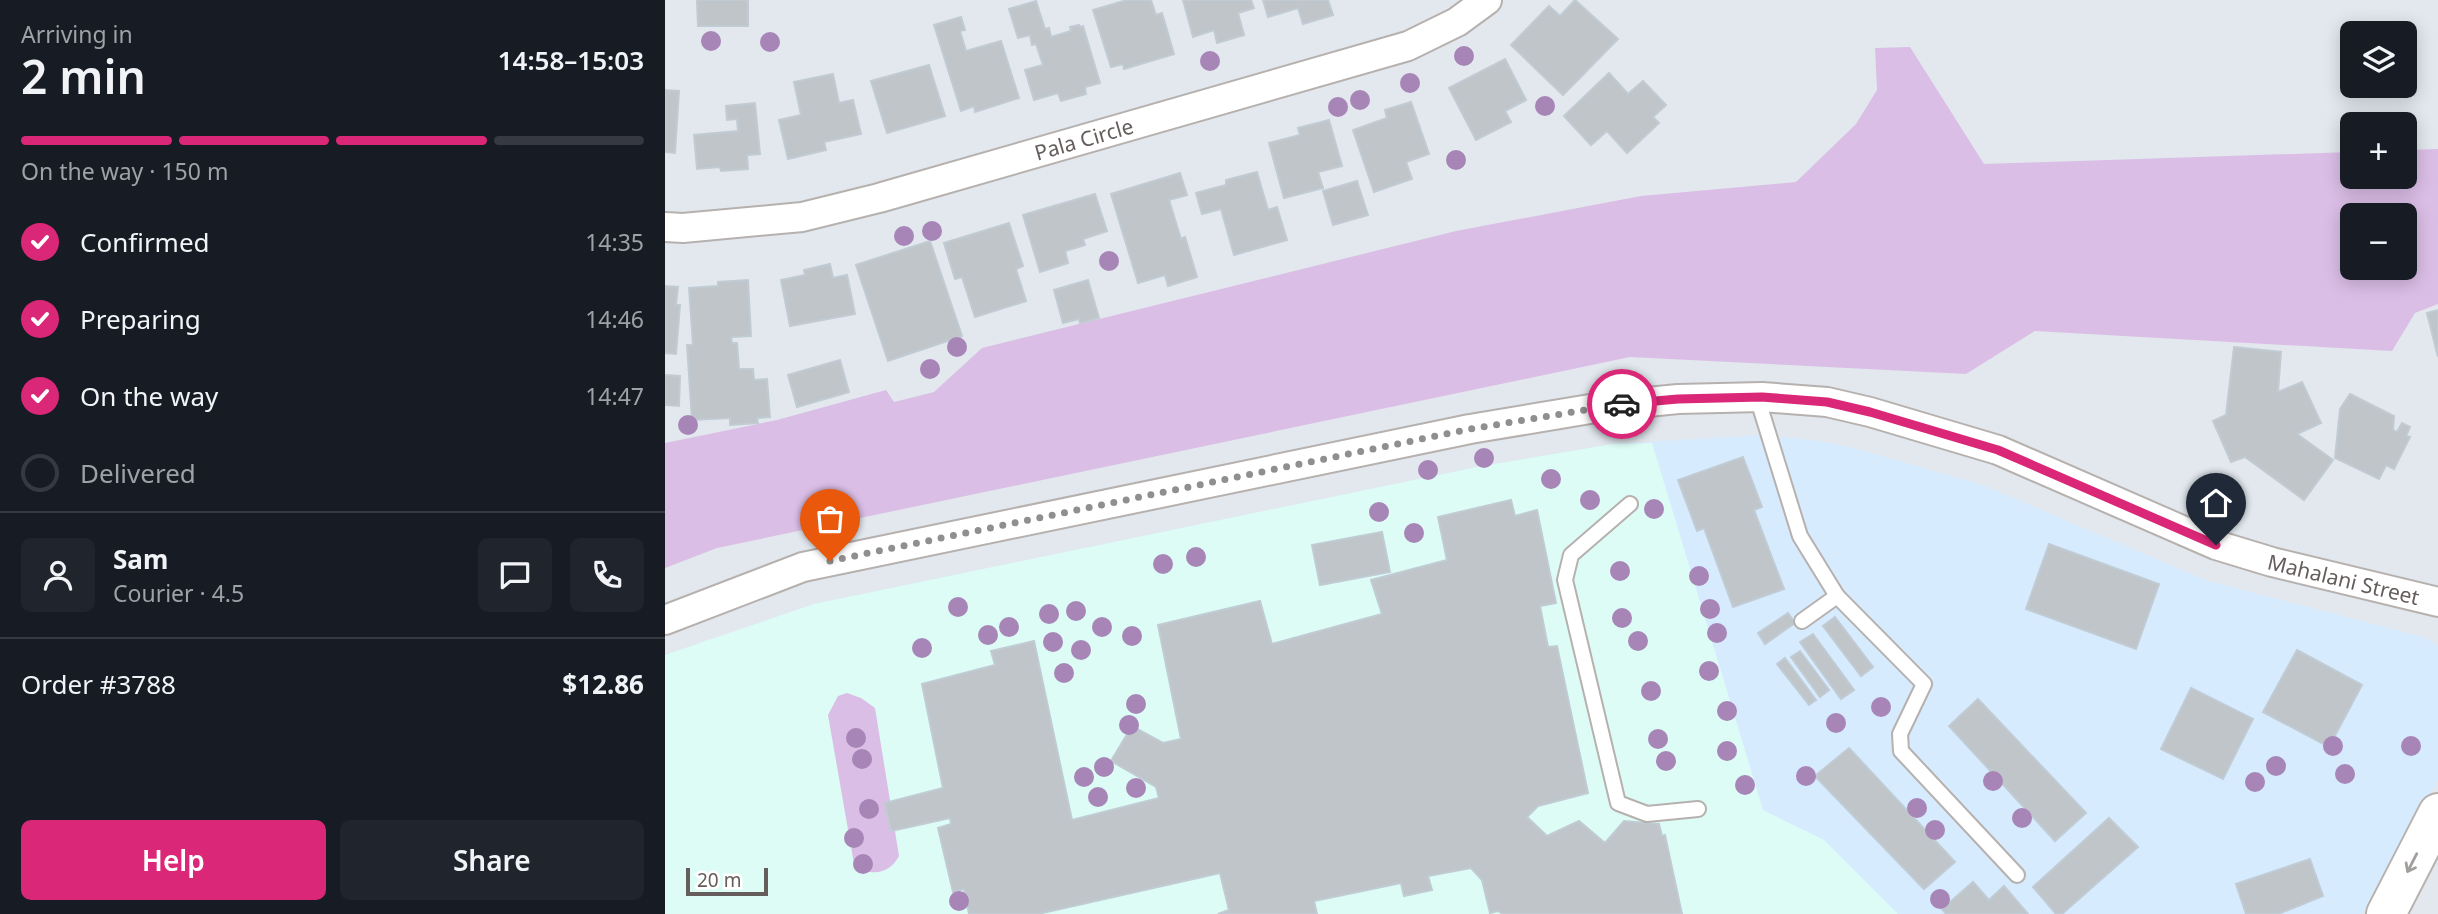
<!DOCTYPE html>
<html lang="en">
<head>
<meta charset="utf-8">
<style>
	body { margin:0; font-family:"Noto Sans",sans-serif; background:#20242c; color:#f1f3f6; height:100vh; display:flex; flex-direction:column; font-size:26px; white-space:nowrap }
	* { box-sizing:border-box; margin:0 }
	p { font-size:23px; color:#9ea1a6 }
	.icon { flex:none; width:38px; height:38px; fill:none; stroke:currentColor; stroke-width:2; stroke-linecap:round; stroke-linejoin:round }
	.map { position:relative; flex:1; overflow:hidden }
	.drawer { display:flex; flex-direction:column; background:#171b24; width:665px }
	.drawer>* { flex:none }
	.tools { position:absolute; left:1675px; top:21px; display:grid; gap:14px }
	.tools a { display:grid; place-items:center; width:77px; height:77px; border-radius:10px; background:#171b24; box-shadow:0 4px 18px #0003; font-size:35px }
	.scale { position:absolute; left:21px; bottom:18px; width:82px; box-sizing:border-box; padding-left:7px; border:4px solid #645d5b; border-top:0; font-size:19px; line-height:24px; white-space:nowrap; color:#645d5b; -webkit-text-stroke:5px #fff; paint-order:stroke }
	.pin { position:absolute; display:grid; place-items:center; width:60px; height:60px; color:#fff; margin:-72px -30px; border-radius:50% 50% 50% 0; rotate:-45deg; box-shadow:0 0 7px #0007 }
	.pin .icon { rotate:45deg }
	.courier { position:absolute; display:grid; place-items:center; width:70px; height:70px; margin:-35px; border:5px solid #db2777; border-radius:50%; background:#fff; color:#222; box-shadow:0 2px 9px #0007 }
	.overview em { font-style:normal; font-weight:600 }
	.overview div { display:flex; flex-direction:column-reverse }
	.overview { display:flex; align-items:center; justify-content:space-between; height:119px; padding:0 21px }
	h1 { font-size:46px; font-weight:600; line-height:52px }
	.bar { display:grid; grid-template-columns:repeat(4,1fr); gap:10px 7px; align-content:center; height:84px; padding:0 21px }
	.bar i { height:9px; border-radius:5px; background:#363941 }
	.bar .active { background:#db2777 }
	.bar p { grid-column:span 4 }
	.line { display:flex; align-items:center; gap:18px; padding:0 21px; border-top:2px solid #363941 }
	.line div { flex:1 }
	.round { display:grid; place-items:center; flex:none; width:74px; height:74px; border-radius:10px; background:#20242c }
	ol { padding:0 21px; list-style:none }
	li { display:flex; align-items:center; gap:21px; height:77px }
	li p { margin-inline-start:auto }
	li .icon { padding:7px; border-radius:50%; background:#db2777; color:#fff; stroke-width:4 }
	li:last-child { color:#9ea1a6 }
	li i { width:38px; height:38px; border:4px solid #363941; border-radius:50% }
	.cta { display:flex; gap:14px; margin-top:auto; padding:14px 21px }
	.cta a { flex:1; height:80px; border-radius:10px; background:#db2777; color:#fff; font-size:28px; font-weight:600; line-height:80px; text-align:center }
	.cta a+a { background:#20242c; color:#f1f3f6 }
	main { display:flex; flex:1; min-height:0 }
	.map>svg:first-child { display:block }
	.commercial { fill:#d7ebff }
	.medical { fill:#ddfcf6 }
	.green { fill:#dbbee6; fill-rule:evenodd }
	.building { fill:#bfc5c9; stroke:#c0cbd3; stroke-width:2 }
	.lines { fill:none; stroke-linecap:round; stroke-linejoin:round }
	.service-casing { stroke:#b6b1ae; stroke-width:18 }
	.minor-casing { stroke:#b6b1ae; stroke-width:32 }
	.secondary-casing { stroke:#b8b2af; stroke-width:42 }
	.service { stroke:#fff; stroke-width:14 }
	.minor { stroke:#fff; stroke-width:28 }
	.secondary { stroke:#fff; stroke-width:38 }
	.tree { fill:#a785b7 }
	.oneway { stroke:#a29e9d }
	.done { stroke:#908e8e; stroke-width:7; stroke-dasharray:0 12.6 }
	.route { stroke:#db2777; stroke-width:9 }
	.labels { text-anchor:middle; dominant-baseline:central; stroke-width:5; stroke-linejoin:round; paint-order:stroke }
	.street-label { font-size:21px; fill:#645d5b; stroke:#fff }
</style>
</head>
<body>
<main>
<section class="drawer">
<div class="overview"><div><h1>2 min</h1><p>Arriving in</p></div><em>14:58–15:03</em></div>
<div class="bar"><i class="active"></i><i class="active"></i><i class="active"></i><i></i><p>On the way · 150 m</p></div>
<ol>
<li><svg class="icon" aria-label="check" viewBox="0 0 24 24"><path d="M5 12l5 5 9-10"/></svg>Confirmed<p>14:35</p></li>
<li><svg class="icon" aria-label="check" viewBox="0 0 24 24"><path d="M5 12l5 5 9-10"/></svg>Preparing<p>14:46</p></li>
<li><svg class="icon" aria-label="check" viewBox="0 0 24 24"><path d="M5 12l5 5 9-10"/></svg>On the way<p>14:47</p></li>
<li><i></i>Delivered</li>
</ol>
<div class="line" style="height:126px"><a class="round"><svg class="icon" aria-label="person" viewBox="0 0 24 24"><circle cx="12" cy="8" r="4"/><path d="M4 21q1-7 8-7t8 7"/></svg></a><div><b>Sam</b><p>Courier · 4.5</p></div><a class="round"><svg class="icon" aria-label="chat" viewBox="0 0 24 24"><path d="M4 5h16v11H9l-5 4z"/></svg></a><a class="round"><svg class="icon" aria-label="phone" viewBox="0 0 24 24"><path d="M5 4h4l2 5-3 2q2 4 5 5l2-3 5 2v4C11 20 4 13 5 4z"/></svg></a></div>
<div class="line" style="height:91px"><div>Order #3788</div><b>$12.86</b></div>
<div class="cta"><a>Help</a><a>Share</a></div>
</section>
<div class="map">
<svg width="1773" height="914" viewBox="0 0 1773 914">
	<rect width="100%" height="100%" fill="#e2e8ee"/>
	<polygon class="commercial" points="1096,435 1156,441 1196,450 1320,486 1543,581 1758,637 1773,646 1773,780 1697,914 0,914 0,655 149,604 812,467 948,444"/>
	<polygon class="medical" points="987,443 1098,810 1159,840 1233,914 0,914 0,655 149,604 812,467 948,444"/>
	<g class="green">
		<path d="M1245 47 1319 164 1687 152V177H1740V150L1773 149V304L1750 313 1727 351 1370 331 1301 374 965 357 52 548 0 568V443L112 420 221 390 229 402 269 392 317 348 791 231 976 196 1131 182 1191 124 1212 90 1210 48ZM1687 215H1740V268H1687Z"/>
		<path d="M182 693 196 698 210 708 234 856C224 875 204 877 189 864L163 715 173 696Z"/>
	</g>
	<g class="building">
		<polygon points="32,0 83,0 83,26 33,26"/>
		<polygon points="462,0 486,0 491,15 497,13 509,54 459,69 458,64 446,67 428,10"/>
		<polygon points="518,0 586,0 589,8 573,13 579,35 552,43 549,30 528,37"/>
		<polygon points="598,0 663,0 668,15 638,24 633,8 603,17"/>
		<polygon points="910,0 953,39 898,95 846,45 884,6 895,16"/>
		<polygon points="371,1 380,29 384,28 386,37 406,31 405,27 414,25 415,27 418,26 435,83 420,87 421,94 396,101 393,93 369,100 360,70 378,65 371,44 367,45 365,35 353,38 344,9"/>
		<polygon points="296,17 300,30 295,31 301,51 336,41 354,98 310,112 309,106 296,111 269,25"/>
		<polygon points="840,59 861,100 840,111 846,122 811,140 784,88"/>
		<polygon points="264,65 280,116 222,133 206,81"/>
		<polygon points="944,73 963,94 978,81 1001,105 988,117 994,123 962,153 942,131 926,145 899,116"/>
		<polygon points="168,74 174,103 188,100 196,134 159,142 161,150 123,159 114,120 136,115 129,82"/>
		<polygon points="0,90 14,91 10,153 0,152"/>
		<polygon points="746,102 764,154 741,162 747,179 709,192 688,130 722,118 720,110"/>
		<polygon points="90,103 95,154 82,155 83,169 56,171 55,167 32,169 29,135 73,131 72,119 62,120 61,106"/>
		<polygon points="664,120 677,166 653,172 658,188 619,198 604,143 635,135 633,128"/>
		<polygon points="592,172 603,210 612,207 622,240 569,255 556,209 537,214 531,193 561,185 561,180"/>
		<polygon points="515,173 522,195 504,200 516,239 520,237 532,277 503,286 500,275 473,283 446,194"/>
		<polygon points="692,181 703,215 668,225 658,191"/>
		<polygon points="430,194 442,231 418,239 420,245 400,251 403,263 375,272 358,215"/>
		<polygon points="344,223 358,266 351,269 361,301 310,317 297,277 290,279 279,243"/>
		<polygon points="265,241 297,336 223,361 191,265"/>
		<polygon points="165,264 168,278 182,275 190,314 125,326 116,280 140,275 139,270"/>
		<polygon points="83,280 86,336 66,337 67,343 72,343 74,369 88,369 89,380 102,379 105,417 92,418 93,423 65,425 65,418 27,420 22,345 28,345 24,288 53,286 53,282"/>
		<polygon points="423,280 434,318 415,323 414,319 398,323 389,290"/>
		<polygon points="0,286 13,287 11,305 15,305 11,354 0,353"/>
		<polygon points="1773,310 1773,357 1762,313"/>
		<polygon points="1569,347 1616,352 1613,392 1637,382 1656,423 1632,434 1668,460 1639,500 1580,457 1566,462 1548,421 1561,415"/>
		<polygon points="175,360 184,392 132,407 123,375"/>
		<polygon points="0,375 15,376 14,406 0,405"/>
		<polygon points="1685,394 1729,416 1728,430 1732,432 1737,423 1745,427 1741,436 1745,437 1729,469 1721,465 1714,479 1670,458 1675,409"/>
		<polygon points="1078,457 1097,507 1089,510 1119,589 1068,607 1039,528 1032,531 1013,480"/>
		<polygon points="846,500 850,516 872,510 891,603 875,606 883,647 892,646 923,793 873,806 862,817 882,836 914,821 940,843 959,821 994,824 997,836 1000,835 1017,914 838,914 833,911 825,913 817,880 806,868 763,876 767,890 739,896 736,883 649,901 652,914 553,914 564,910 555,873 373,914 304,914 299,889 288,892 273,828 286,824 285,818 226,831 220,803 278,788 257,684 330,665 326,651 369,641 407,820 494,798 491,787 446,761 467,726 498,743 516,739 493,625 595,601 607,644 717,614 706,580 782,560 773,517"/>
		<polygon points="717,532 725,572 655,585 647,545"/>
		<polygon points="1384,544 1494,584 1471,649 1361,609"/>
		<polygon points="1123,613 1130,623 1100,644 1093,633"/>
		<polygon points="1170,617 1208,667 1196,676 1158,626"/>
		<polygon points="1148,634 1189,690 1176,699 1135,642"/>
		<polygon points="1632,650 1697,685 1664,747 1598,712"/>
		<polygon points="1135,651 1164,690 1155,697 1126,657"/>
		<polygon points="1120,658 1151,700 1144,705 1112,664"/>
		<polygon points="1526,688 1588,719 1558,779 1496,749"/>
		<polygon points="1313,699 1421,813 1390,841 1284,726"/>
		<polygon points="1184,748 1290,862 1259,889 1150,776"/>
		<polygon points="1444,818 1473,847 1397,914 1391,914 1368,887"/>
		<polygon points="1645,859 1658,896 1613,914 1581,914 1571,884"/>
		<polygon points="1308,882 1324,900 1339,886 1363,914 1281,914 1277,909"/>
	</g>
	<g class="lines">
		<defs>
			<g id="service">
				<polyline points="1092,397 1135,536 1172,596 1137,621"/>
				<polyline points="965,504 906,555 900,580 953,803 982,814 1033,809"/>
				<polyline points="1172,596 1259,684 1235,734 1236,751 1352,875"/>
			</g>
			<g id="minor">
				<path id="s1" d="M0 227 18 228 137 217 214 198 743 46 792 22 822 0"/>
				<path id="s2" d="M0 620 138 567 805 429 943 406 1013 399 1097 397 1162 402 1205 412 1333 450 1551 545 1607 562 1773 602"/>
			</g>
			<polyline id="secondary" points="1721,914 1773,813"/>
		</defs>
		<use href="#service" class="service-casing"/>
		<use href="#minor" class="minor-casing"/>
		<use href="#secondary" class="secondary-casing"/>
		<use href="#service" class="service"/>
		<use href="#minor" class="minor"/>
		<use href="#secondary" class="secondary"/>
	</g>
	<g class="tree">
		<circle cx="46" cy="41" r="10"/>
		<circle cx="105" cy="42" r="10"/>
		<circle cx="799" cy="56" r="10"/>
		<circle cx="545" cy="61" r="10"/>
		<circle cx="745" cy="83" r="10"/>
		<circle cx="695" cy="100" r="10"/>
		<circle cx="880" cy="106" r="10"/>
		<circle cx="673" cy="107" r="10"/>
		<circle cx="791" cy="160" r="10"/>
		<circle cx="267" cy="231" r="10"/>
		<circle cx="239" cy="236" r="10"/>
		<circle cx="444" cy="261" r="10"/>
		<circle cx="292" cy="347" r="10"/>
		<circle cx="265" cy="369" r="10"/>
		<circle cx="23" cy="425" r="10"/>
		<circle cx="819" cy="458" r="10"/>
		<circle cx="763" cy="470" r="10"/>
		<circle cx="886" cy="479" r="10"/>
		<circle cx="925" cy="500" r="10"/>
		<circle cx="989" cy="509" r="10"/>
		<circle cx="714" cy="512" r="10"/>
		<circle cx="749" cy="533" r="10"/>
		<circle cx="531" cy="557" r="10"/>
		<circle cx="498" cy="564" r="10"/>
		<circle cx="955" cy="571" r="10"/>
		<circle cx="1034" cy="576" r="10"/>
		<circle cx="293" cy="607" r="10"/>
		<circle cx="1045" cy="609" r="10"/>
		<circle cx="411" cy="611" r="10"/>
		<circle cx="384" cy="614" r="10"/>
		<circle cx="957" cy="618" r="10"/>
		<circle cx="344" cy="627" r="10"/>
		<circle cx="437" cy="627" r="10"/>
		<circle cx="1052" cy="633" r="10"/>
		<circle cx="323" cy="635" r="10"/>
		<circle cx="467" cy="636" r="10"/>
		<circle cx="973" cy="641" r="10"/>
		<circle cx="388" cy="642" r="10"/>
		<circle cx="257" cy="648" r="10"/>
		<circle cx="416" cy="650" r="10"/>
		<circle cx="1044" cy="671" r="10"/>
		<circle cx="399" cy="673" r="10"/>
		<circle cx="986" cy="691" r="10"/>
		<circle cx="471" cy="704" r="10"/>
		<circle cx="1216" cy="707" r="10"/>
		<circle cx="1062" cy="711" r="10"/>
		<circle cx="1171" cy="723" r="10"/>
		<circle cx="464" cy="725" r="10"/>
		<circle cx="191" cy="738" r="10"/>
		<circle cx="993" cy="739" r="10"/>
		<circle cx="1668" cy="746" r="10"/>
		<circle cx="1746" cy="746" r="10"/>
		<circle cx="1062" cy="751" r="10"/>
		<circle cx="197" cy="759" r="10"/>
		<circle cx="1001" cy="761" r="10"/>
		<circle cx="1611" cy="766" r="10"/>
		<circle cx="439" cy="767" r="10"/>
		<circle cx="1680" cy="774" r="10"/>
		<circle cx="1141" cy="776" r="10"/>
		<circle cx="419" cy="777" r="10"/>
		<circle cx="1328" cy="781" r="10"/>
		<circle cx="1590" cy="782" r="10"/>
		<circle cx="1080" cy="785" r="10"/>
		<circle cx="471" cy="788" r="10"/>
		<circle cx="433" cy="797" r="10"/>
		<circle cx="1252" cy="808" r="10"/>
		<circle cx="204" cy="809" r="10"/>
		<circle cx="1357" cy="818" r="10"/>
		<circle cx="1270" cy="830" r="10"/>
		<circle cx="189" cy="838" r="10"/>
		<circle cx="198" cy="864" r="10"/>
		<circle cx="1275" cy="899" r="10"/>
		<circle cx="294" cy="901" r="10"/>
	</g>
	<defs><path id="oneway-shaft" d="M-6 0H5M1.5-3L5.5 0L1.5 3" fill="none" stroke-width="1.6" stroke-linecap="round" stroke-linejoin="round" transform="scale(1.75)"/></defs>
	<use class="oneway" href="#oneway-shaft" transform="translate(1747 863) rotate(117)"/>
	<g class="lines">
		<polyline class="done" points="165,561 805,429 957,404"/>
		<polyline class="route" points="957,404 1013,399 1097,397 1162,402 1205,412 1333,450 1551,545"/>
	</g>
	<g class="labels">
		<g class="street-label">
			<text stroke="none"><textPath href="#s1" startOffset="430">Pala Circle</textPath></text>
			<text stroke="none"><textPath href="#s2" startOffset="1736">Mahalani Street</textPath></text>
		</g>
	</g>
</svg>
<div class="tools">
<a><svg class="icon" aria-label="layers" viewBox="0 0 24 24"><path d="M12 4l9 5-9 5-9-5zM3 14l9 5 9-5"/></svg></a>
<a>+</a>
<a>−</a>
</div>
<div class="scale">20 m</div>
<div class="pin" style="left:165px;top:561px;background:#ea580c"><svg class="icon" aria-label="bag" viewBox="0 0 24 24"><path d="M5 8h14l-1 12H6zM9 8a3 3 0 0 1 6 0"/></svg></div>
<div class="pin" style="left:1551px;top:545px;background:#1f2937"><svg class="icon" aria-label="home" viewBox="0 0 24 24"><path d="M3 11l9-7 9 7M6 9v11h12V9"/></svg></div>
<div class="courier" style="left:957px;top:404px"><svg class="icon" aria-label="car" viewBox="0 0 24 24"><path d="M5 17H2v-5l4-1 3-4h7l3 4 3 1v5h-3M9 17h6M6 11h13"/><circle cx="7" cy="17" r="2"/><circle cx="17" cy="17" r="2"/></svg></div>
</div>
</main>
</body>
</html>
